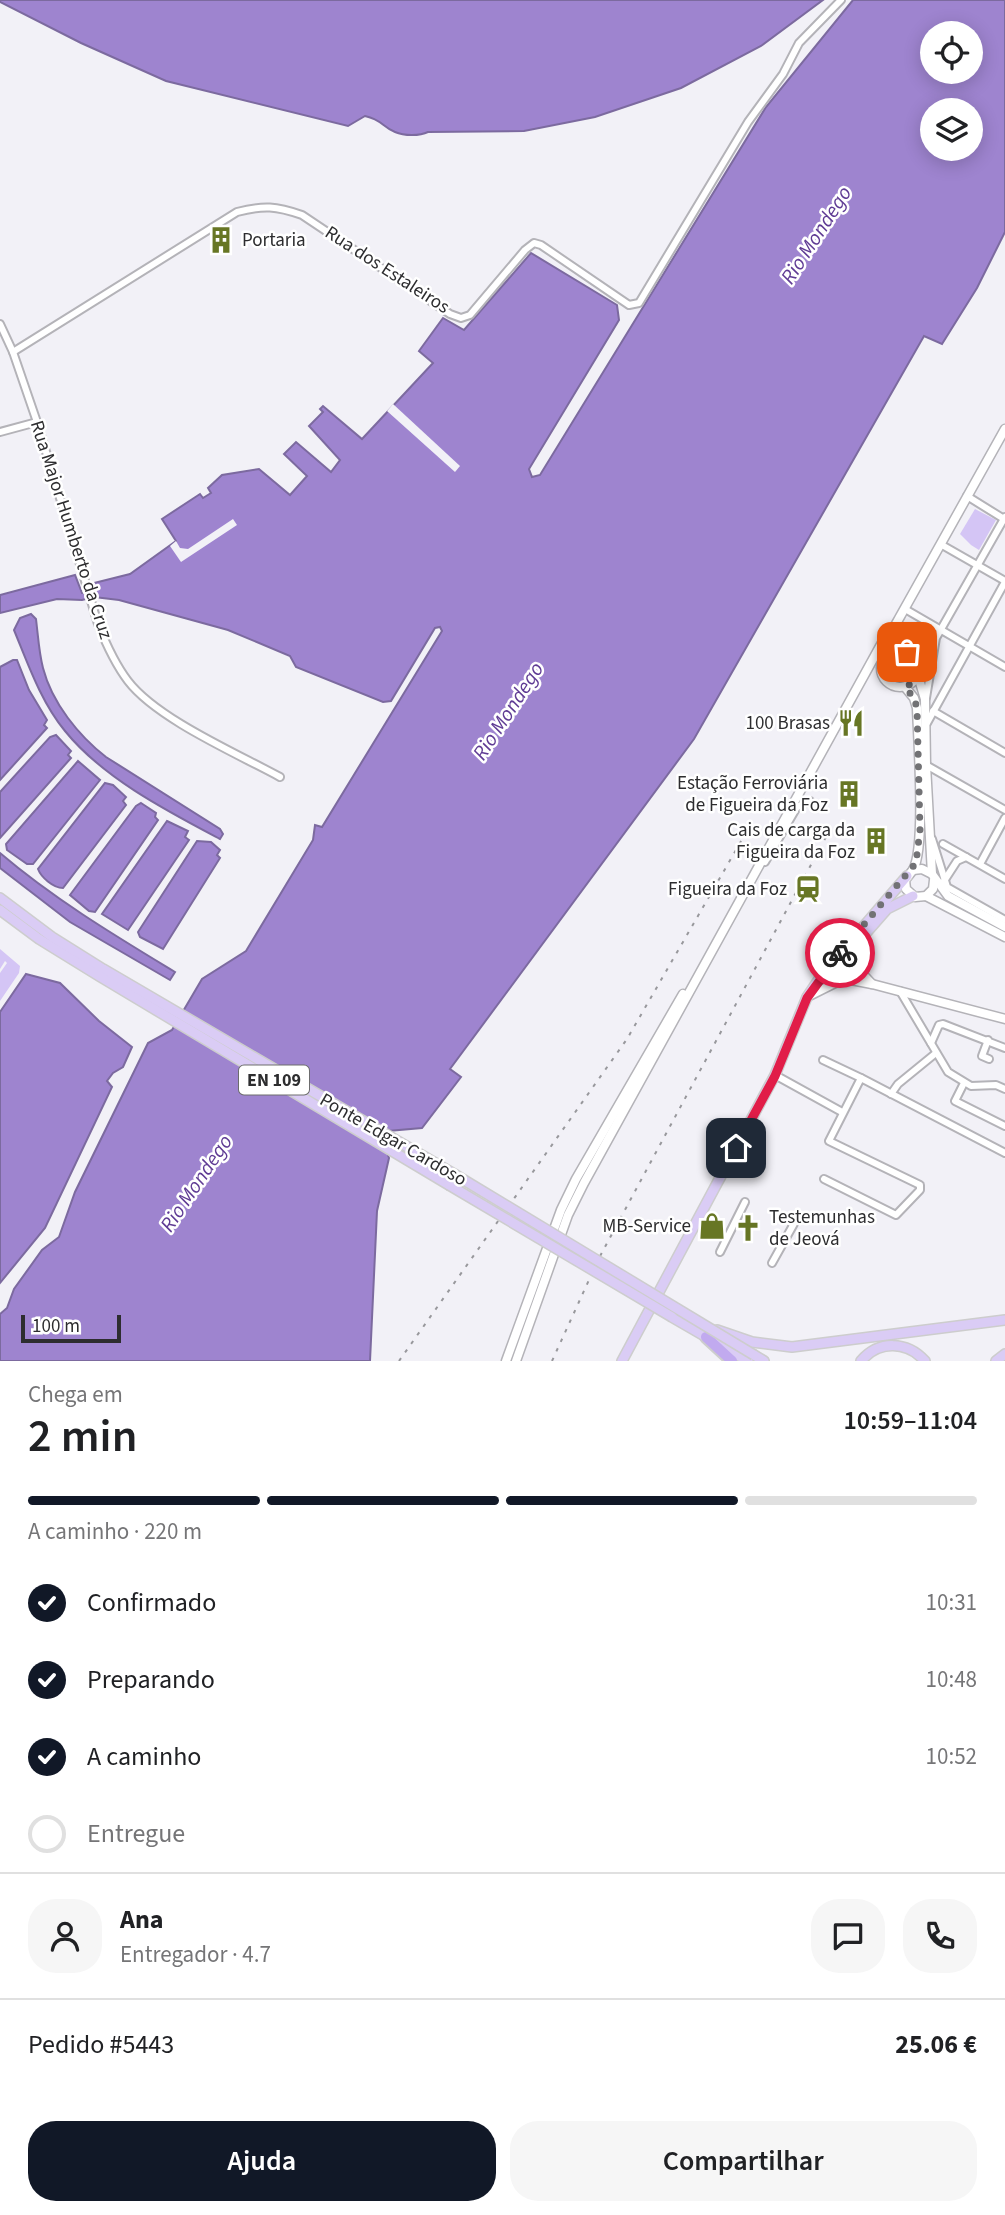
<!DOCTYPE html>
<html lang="pt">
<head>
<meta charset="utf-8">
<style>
	body { margin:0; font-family:"Source Sans 3",sans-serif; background:#f6f6f6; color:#202124; height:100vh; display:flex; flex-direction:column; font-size:26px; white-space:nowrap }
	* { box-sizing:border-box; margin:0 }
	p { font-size:23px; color:#757577 }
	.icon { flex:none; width:38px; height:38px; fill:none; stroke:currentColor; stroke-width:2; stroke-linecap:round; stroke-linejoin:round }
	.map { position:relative; height:1361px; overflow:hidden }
	.side { display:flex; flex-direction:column; background:#fff; flex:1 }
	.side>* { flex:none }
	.tools { position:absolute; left:920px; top:21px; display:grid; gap:14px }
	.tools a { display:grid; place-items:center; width:63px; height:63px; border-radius:50%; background:#fff; box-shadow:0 4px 18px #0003; font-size:35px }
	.scale { position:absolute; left:21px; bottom:18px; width:100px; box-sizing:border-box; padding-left:7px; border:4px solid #2d2d2f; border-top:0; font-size:19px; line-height:24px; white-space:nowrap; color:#2d2d2f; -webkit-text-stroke:5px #fff; paint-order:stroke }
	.pin { position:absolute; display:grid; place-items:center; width:60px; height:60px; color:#fff; margin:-30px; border-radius:14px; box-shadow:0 4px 10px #0006 }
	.courier { position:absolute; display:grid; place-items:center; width:70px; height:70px; margin:-35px; border:5px solid #e11d48; border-radius:50%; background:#fff; color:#222; box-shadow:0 2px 9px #0007 }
	.summary em { font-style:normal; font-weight:600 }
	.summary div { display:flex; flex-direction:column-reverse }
	.summary { display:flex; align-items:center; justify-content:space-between; height:119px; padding:0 28px }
	h1 { font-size:46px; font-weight:600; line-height:52px }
	.bar { display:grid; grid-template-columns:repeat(4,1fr); gap:10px 7px; align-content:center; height:84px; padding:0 28px }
	.bar i { height:9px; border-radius:5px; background:#e0e0e0 }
	.bar .current { background:#111827 }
	.bar p { grid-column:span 4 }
	.line { display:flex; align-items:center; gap:18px; padding:0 28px; border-top:2px solid #e0e0e0 }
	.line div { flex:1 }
	.round { display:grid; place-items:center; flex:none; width:74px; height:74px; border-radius:28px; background:#f6f6f6 }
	ol { padding:0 28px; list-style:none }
	li { display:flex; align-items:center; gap:21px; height:77px }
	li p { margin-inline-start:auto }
	li .icon { padding:7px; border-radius:50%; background:#111827; color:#fff; stroke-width:4 }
	li:last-child { color:#757577 }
	li i { width:38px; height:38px; border:4px solid #e0e0e0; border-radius:50% }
	.action { display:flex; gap:14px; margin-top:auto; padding:14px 28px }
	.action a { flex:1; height:80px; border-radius:28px; background:#111827; color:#fff; font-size:28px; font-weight:600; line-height:80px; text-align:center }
	.action a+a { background:#f6f6f6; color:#202124 }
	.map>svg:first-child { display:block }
	.green { fill:#d4c5f5 }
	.water { fill:#9e84cf; stroke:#7c6a9f; stroke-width:2; fill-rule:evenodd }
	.pier { fill:#f2f1f7 }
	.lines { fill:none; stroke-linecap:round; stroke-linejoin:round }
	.street-casing { stroke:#b4b3b8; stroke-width:10 }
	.secondary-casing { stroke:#b4b3b8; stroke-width:11 }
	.primary-casing { stroke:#cdcdcd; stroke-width:12 }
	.highway-casing { stroke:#cdcdcd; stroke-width:14 }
	.street { stroke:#fff; stroke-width:6 }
	.secondary { stroke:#fff; stroke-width:8 }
	.primary { stroke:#daccf5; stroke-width:9 }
	.highway { stroke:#c1aaef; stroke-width:10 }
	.rail { stroke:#98989c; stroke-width:2; stroke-dasharray:3.5 7; stroke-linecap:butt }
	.primary-bridge-casing { stroke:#cdcdcd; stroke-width:12; stroke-linecap:butt }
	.primary-bridge { stroke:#daccf5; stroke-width:9 }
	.done { stroke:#727275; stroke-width:7; stroke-dasharray:0 12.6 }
	.route { stroke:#e11d48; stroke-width:9 }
	.labels { text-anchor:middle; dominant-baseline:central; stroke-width:5; stroke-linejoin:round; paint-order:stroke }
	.shield { fill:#fff; stroke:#6c6c6d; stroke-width:2 }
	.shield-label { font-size:18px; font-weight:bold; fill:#2d2d2f }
	.poi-label { font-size:19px; fill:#2d2d2f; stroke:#fff; text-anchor:end }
	.street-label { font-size:19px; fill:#2d2d2f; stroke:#fff }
	.water-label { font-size:21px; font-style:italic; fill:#5f3b94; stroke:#fff }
</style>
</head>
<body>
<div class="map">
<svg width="1005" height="1361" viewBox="0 0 1005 1361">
	<rect width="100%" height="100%" fill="#f2f1f7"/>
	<g class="green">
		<polygon points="975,509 996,520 979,550 971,545 960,534"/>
		<circle cx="900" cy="669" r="14"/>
		<polygon points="0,949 20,966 19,973 0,1001 0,973 7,963 5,961 0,969"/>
	</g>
	<g class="water">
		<path d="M0 0H823L761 46 681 88 595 117 524 131 428 132C420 136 404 136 395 132 382 127 383 120 365 116L348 126 166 81 81 43 0 2Z"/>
		<path d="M853 0H1005V232L977 288 942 344 924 336 694 739 450 1069 461 1077 422 1128 388 1131 384 1143 389 1158 377 1211 370 1361H0V1314L7 1308 14 1289 42 1250 59 1237 75 1192 148 1043 172 1030 202 979 246 951 313 840 315 825 322 827 442 631 440 627 435 628 391 701 383 702 296 667 290 656 228 630 119 600 94 597 82 600 57 599 0 613V595L75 575 82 593 91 592 90 584 130 574 176 541 162 519 200 494 203 498 211 493 208 488 222 475 259 469 290 495 307 476 284 454 296 442 331 472 340 460 309 426 323 412 320 409 323 406 362 439 433 363 419 351 443 318 464 330 531 253 617 305 619 320 529 469 532 477 540 475 766 107ZM933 33H971V72H933ZM933 110H971V149H933Z"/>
		<path d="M31 614 36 619C38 635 39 653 43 668 52 703 79 736 106 757L220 829 223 834 220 839C167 811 103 778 65 731 41 702 28 664 14 630L20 618Z"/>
		<polygon points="13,660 17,660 29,690 47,720 44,725 47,728 0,780 0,667"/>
		<polygon points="56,735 71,751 68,755 71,758 0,838 0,792 50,737"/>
		<polygon points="78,761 100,780 33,864 27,864 7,850 6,844"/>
		<path d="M105 783 113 785 126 797 123 801 126 805 63 888C53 888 41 877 38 869Z"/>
		<polygon points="141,803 156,813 155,817 158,820 95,912 89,911 70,895 136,806"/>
		<polygon points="167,821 188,831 185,837 189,840 128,930 102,914"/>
		<polygon points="197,841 211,842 220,850 217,855 220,858 163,949 140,937 138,932"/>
		<path d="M0 853C54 899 114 935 175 972L170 980 70 922 0 868Z"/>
		<polygon points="26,974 60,983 99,1021 132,1047 123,1067 113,1073 107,1081 112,1087 45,1228 0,1283 0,1012"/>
	</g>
	<g class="pier">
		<polygon points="393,404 460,466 455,472 387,411"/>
		<polygon points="233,519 237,525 181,562 170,546 176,541 180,548 188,549"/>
	</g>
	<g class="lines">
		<defs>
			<g id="street">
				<path d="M0 324 13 352 37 422 98 624C106 644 115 664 128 681 157 719 238 754 280 777"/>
				<path d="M13 352 237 212C264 205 276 206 302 215L450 314 461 318 470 315 525 250 534 243 541 245 629 305 639 303 748 122 783 74 799 43 841 0"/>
				<polyline points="0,432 37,422"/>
				<polyline points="967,496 1004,519"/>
				<polyline points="942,545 1005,581"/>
				<polyline points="905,609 1005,667"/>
				<polyline points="917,660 933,643"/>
				<polyline points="920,669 931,657"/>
				<polyline points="926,698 936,638 1005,517"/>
				<polyline points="933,711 1005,753"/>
				<polyline points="927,723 1005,582"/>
				<polyline points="926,765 1005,810"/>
				<polyline points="932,839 947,887 1005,920"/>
				<polyline points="943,844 1005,879"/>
				<polyline points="765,862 797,807 810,801"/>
				<polyline points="980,864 1005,818"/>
				<polyline points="944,881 957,861 966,857"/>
				<polyline points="900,991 948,1072 971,1086 996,1085 1005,1089"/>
				<polyline points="988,1040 982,1056 989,1059"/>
				<polyline points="931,1043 939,1025 943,1024 1005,1048"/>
				<polyline points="823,1060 861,1078"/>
				<polyline points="775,1075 842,1112"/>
				<polyline points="964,1083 955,1101 1005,1126"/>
				<polyline points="891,1094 898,1084 936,1053"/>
				<polyline points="824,1179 896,1215 920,1190 920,1185 829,1141 861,1078 1005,1153"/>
				<polyline points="720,1252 745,1202"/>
				<polyline points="772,1263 796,1220"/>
			</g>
			<g id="secondary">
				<circle cx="900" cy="668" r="19"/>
				<polyline points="918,676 925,699 926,765 932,874 948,896 1005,927"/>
				<path d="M905 687 914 698 917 708C918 740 926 847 913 870"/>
				<polyline points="932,874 922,869 913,870 905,880 906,889 915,897 926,896 933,889 934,880"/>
				<polyline points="926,896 1005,937"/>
				<polyline points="854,948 855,966 872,984"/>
				<path d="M836 967C836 974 841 977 846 979L855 971V966L851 961 843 959"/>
				<polyline points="807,997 835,983 846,979 872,984 1005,1019"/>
				<polyline points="506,1361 561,1210 576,1179 683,994"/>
				<polyline points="516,1361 568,1215 584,1183 883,641 892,631 1005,429"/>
			</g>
			<g id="primary">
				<polyline points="0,898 52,937 103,969 454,1174"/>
				<polyline points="0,910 39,939 99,976 449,1185"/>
				<polyline points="837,966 887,909 913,896"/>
				<polyline points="672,1317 748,1361"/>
				<polyline points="717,1330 752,1342 792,1347 1005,1320"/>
				<polyline points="754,1355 764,1361"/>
				<polyline points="622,1361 775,1075 807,997 821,976 907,876"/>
				<path d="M861 1361C879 1340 907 1341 925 1361"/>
				<polyline points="996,1361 1005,1354"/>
			</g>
			<polyline id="highway" points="706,1337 732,1361"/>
		</defs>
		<use href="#street" class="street-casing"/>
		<use href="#secondary" class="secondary-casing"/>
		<use href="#primary" class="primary-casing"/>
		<use href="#highway" class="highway-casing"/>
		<use href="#street" class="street"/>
		<use href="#secondary" class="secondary"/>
		<use href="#primary" class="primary"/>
		<use href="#highway" class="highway"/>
		<g class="rail">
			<polyline points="399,1361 627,1039 755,817"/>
			<polyline points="552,1361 599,1258 833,824"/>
		</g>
		<defs>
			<g id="primary-bridge">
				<polyline points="454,1174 754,1355"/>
				<polyline points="449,1185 672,1317"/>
			</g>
		</defs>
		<use href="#primary-bridge" class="primary-bridge-casing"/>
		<use href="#primary-bridge" class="primary-bridge"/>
	</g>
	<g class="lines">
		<path class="done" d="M840 953 916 863 920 830 917 708 914 698 905 687C923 679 924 662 907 652"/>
		<polyline class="route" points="736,1148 775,1076 807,998 840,953"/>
	</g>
	<defs>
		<symbol id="building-bare" viewBox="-9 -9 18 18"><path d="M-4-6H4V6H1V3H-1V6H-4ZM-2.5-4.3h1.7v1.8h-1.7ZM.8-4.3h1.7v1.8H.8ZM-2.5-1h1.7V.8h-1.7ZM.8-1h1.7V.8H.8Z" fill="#677624" stroke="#fff" stroke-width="2.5" paint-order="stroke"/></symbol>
		<symbol id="restaurant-bare" viewBox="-9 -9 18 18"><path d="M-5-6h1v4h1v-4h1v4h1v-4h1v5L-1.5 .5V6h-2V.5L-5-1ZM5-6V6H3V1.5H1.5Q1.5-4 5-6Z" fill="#677624" stroke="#fff" stroke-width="2.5" paint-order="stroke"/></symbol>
		<symbol id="station-bare" viewBox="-9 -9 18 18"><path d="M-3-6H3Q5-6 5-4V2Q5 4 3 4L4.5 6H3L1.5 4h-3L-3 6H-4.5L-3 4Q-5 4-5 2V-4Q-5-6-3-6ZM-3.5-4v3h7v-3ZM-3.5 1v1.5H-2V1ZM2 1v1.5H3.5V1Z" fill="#677624" stroke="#fff" stroke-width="2.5" paint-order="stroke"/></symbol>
		<symbol id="shop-bare" viewBox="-9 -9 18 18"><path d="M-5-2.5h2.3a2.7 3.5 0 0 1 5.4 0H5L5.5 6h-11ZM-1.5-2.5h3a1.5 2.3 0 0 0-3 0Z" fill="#677624" stroke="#fff" stroke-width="2.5" paint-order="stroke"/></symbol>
		<symbol id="church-bare" viewBox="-9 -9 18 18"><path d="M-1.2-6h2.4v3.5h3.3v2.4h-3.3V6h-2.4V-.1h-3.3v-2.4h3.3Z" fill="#677624" stroke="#fff" stroke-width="2.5" paint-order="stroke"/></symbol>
	</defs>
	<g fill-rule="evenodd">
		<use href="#building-bare" x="202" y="221" width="38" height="38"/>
		<use href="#restaurant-bare" x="832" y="704" width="38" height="38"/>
		<use href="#building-bare" x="830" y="775" width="38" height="38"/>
		<use href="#building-bare" x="857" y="822" width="38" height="38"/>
		<use href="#station-bare" x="789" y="870" width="38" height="38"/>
		<use href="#shop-bare" x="693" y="1207" width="38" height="38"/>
		<use href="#church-bare" x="729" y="1209" width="38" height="38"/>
	</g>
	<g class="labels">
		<rect class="shield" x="239" y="1065.5" width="70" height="29" rx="5"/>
		<g class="shield-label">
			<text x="274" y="1080">EN 109</text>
		</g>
		<g class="poi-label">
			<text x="242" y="240" text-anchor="start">Portaria</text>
			<text x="830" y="723">100 Brasas</text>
			<text x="828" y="783">Estação Ferroviária<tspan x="828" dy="22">de Figueira da Foz</tspan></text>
			<text x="855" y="830">Cais de carga da<tspan x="855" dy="22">Figueira da Foz</tspan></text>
			<text x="787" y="889">Figueira da Foz</text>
			<text x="769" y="1217" text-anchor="start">Testemunhas<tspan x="769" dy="22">de Jeová</tspan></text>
			<text x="691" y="1226">MB-Service</text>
		</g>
		<g class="street-label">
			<text transform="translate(387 270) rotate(33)">Rua dos Estaleiros</text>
			<text transform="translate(71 530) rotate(72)">Rua Major Humberto da Cruz</text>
			<text transform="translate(393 1140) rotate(30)">Ponte Edgar Cardoso</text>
		</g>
		<g class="water-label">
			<text transform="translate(816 235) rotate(-57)">Rio Mondego</text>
			<text transform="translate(508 711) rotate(-57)">Rio Mondego</text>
			<text transform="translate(196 1183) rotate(-56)">Rio Mondego</text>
		</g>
	</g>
</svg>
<div class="tools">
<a><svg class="icon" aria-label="locate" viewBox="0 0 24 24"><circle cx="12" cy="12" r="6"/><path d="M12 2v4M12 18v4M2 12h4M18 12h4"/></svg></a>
<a><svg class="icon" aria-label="layers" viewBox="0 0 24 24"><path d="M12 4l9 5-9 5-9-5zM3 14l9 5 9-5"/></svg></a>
</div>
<div class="scale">100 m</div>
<div class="pin" style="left:907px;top:652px;background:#ea580c"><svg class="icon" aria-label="bag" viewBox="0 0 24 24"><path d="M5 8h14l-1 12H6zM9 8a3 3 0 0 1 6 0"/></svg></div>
<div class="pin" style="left:736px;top:1148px;background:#1f2937"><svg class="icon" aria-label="home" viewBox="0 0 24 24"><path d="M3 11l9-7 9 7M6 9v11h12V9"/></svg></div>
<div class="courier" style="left:840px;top:953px"><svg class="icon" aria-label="bike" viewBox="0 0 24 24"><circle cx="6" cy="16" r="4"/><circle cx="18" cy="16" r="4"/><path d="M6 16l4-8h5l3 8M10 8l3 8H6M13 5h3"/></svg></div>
</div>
<section class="side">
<div class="summary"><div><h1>2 min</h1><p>Chega em</p></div><em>10:59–11:04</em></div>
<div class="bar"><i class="current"></i><i class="current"></i><i class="current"></i><i></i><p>A caminho · 220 m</p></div>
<ol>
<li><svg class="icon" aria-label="check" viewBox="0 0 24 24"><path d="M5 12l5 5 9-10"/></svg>Confirmado<p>10:31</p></li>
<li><svg class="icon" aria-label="check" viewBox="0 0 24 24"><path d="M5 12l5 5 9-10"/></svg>Preparando<p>10:48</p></li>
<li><svg class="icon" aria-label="check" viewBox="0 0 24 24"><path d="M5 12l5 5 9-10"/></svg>A caminho<p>10:52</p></li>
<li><i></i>Entregue</li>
</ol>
<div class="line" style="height:126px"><a class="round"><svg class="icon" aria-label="person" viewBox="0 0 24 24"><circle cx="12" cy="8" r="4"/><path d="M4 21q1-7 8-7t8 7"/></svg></a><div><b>Ana</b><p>Entregador · 4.7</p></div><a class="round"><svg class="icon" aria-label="chat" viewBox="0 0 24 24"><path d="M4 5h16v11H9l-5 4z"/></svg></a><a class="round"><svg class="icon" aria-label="phone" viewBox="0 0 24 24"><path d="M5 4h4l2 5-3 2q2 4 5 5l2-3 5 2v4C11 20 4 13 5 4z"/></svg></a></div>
<div class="line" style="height:91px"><div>Pedido #5443</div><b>25.06 €</b></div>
<div class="action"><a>Ajuda</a><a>Compartilhar</a></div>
</section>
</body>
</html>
